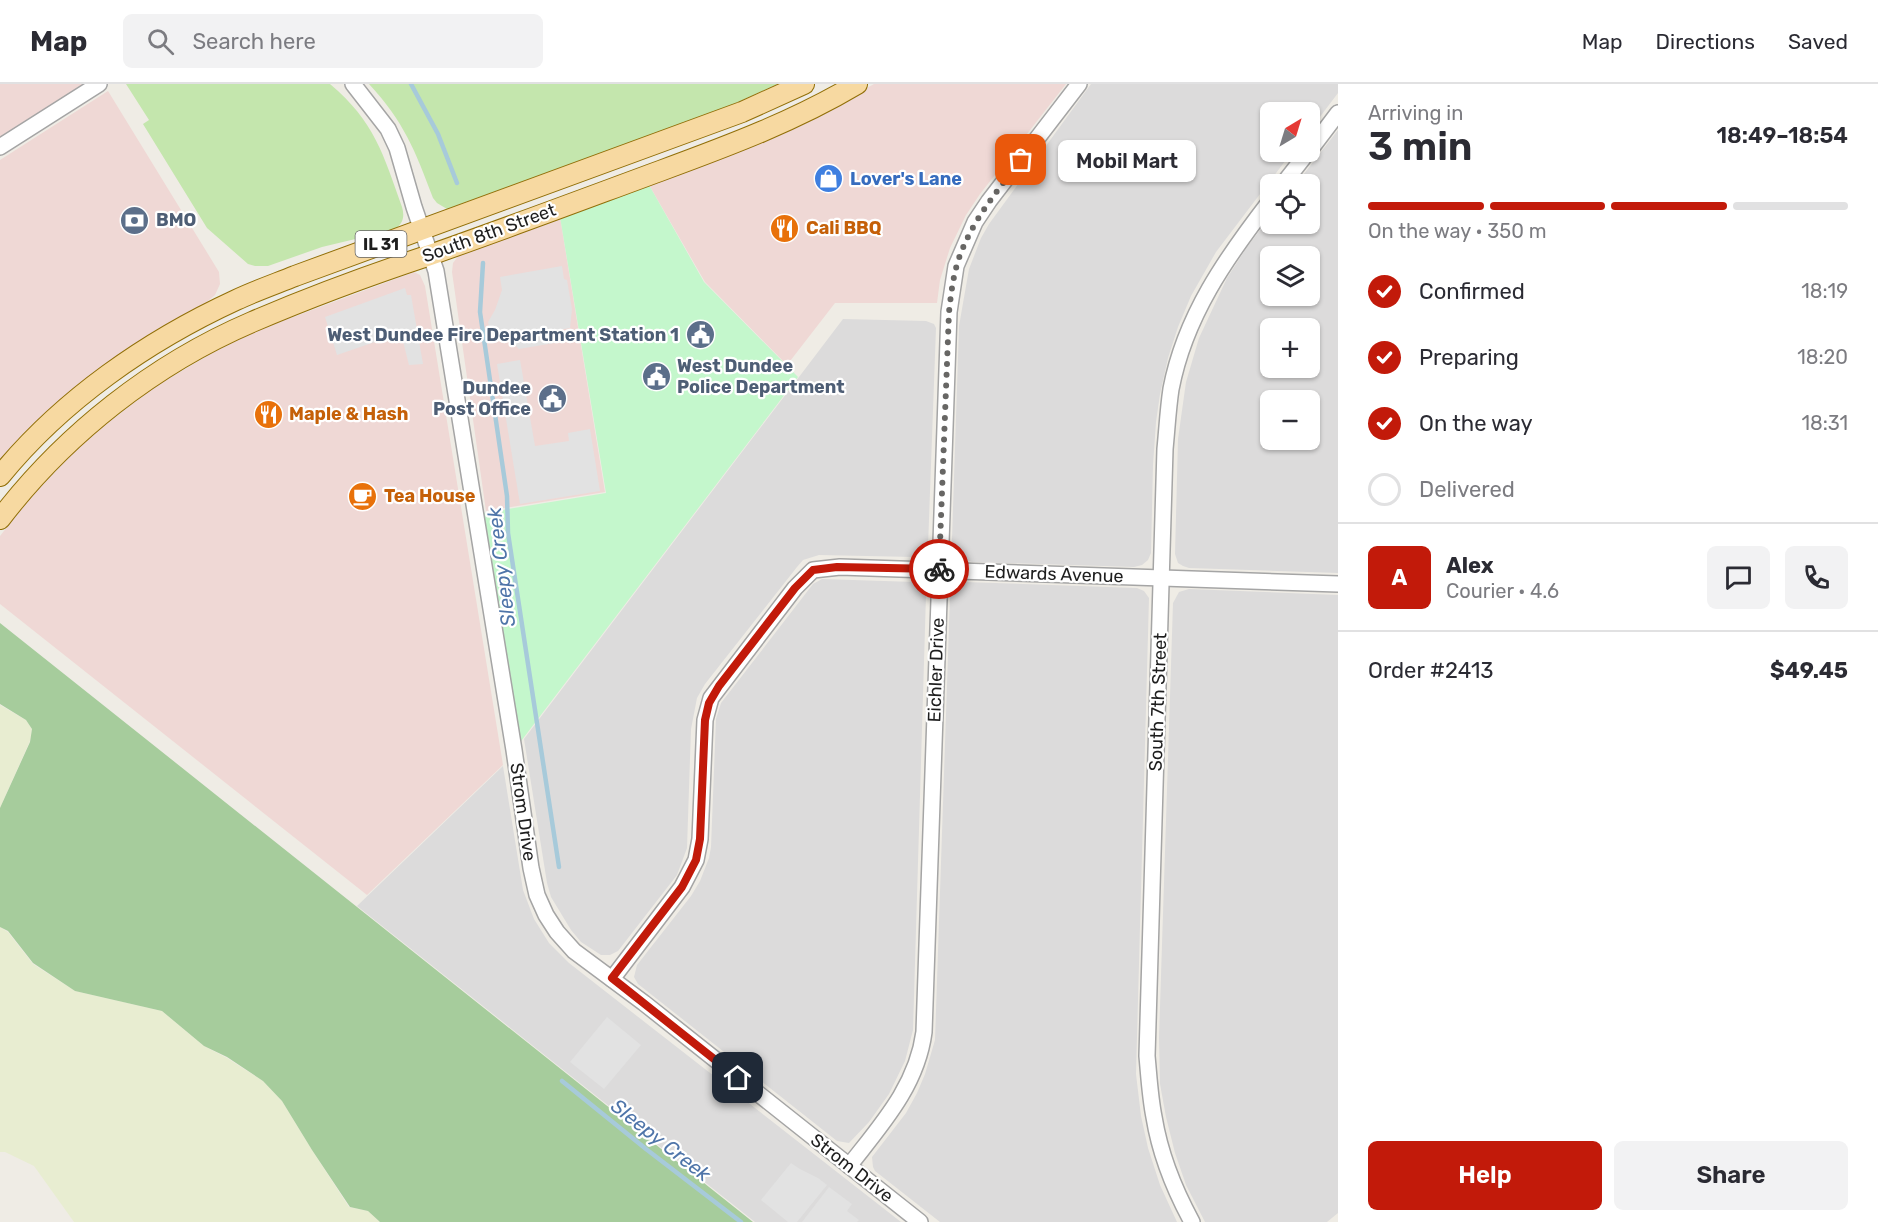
<!DOCTYPE html>
<html lang="en">
<head>
<meta charset="utf-8">
<style>
	body { margin:0; font-family:Rubik,sans-serif; background:#f2f2f3; color:#2b2b33; height:100vh; display:flex; flex-direction:column; font-size:22px; white-space:nowrap }
	* { box-sizing:border-box; margin:0 }
	p { font-size:20px; color:#7c7c81 }
	.icon { flex:none; width:33px; height:33px; fill:none; stroke:currentColor; stroke-width:2; stroke-linecap:round; stroke-linejoin:round }
	.map { position:relative; flex:1; overflow:hidden }
	.drawer { display:flex; flex-direction:column; background:#fff; width:540px }
	.drawer>* { flex:none }
	.needle { width:39px; rotate:38deg }
	.fabs { position:absolute; left:1260px; top:18px; display:grid; gap:12px }
	.fabs a { display:grid; place-items:center; width:60px; height:60px; border-radius:9px; background:#fff; box-shadow:0 2px 4px #0004; font-size:30px }
	.pin { position:absolute; display:grid; place-items:center; width:51px; height:51px; color:#fff; margin:-26px; border-radius:12px; box-shadow:0 3px 9px #0006 }
	.courier { position:absolute; display:grid; place-items:center; width:60px; height:60px; margin:-30px; border:4px solid #c21a0a; border-radius:50%; background:#fff; color:#222; box-shadow:0 2px 8px #0007 }
	.bubble { position:absolute; height:42px; border-radius:9px; background:#fff; box-shadow:0 2px 4px #0004; font-size:20px; font-weight:600; line-height:42px; text-align:center }
	.headline em { font-style:normal; font-weight:600 }
	.headline div { display:flex; flex-direction:column-reverse }
	.headline { display:flex; align-items:center; justify-content:space-between; height:102px; padding:0 30px }
	h1 { font-size:39px; font-weight:600; line-height:45px }
	.bar { display:grid; grid-template-columns:repeat(4,1fr); gap:9px 6px; align-content:center; height:72px; padding:0 30px }
	.bar i { height:8px; border-radius:4px; background:#e1e1e2 }
	.bar .on { background:#c21a0a }
	.bar p { grid-column:span 4 }
	.line { display:flex; align-items:center; gap:15px; padding:0 30px; border-top:2px solid #e1e1e2 }
	.line div { flex:1 }
	.round { display:grid; place-items:center; flex:none; width:63px; height:63px; border-radius:9px; background:#f2f2f3 }
	ol { padding:0 30px; list-style:none }
	li { display:flex; align-items:center; gap:18px; height:66px }
	li p { margin-inline-start:auto }
	li .icon { padding:6px; border-radius:50%; background:#c21a0a; color:#fff; stroke-width:4 }
	li:last-child { color:#7c7c81 }
	li i { width:33px; height:33px; border:3px solid #e1e1e2; border-radius:50% }
	.action { display:flex; gap:12px; margin-top:auto; padding:12px 30px }
	.action a { flex:1; height:69px; border-radius:9px; background:#c21a0a; color:#fff; font-size:24px; font-weight:600; line-height:69px; text-align:center }
	.action a+a { background:#f2f2f3; color:#2b2b33 }
	header { display:flex; align-items:center; gap:36px; box-sizing:border-box; height:84px; padding:0 30px; background:#fff; border-bottom:2px solid #e1e1e2 }
	header strong { font-size:28px }
	nav { display:flex; gap:33px; margin-inline-start:auto; font-size:21px }
	.search { width:420px; height:54px; background:#f2f2f3; display:flex; align-items:center; gap:15px; box-sizing:border-box; padding:0 21px; border-radius:9px; color:#7c7c81; font-size:22px }
	main { display:flex; flex:1; min-height:0 }
	.map>svg:first-child { display:block }
	.residential { fill:#dcdbdb; fill-rule:evenodd }
	.commercial { fill:#efd8d5 }
	.farmland { fill:#e8edd1 }
	.grass { fill:#c4e6ad }
	.forest { fill:#a6cc9c }
	.park { fill:#c4f7cc }
	.parking { fill:#e2e2e2 }
	.lines { fill:none; stroke-linecap:round; stroke-linejoin:round }
	.stream { stroke:#a7cada; stroke-width:4.5 }
	.minor-casing { stroke:#a5a5a5; stroke-width:18 }
	.major-casing { stroke:#916f08; stroke-width:22 }
	.minor { stroke:#fff; stroke-width:15 }
	.major { stroke:#f7d9a1; stroke-width:20 }
	.done { stroke:#676664; stroke-width:6; stroke-dasharray:0 10.8 }
	.route { stroke:#c21a0a; stroke-width:8 }
	.labels { text-anchor:middle; dominant-baseline:central; stroke-width:4.5; stroke-linejoin:round; paint-order:stroke }
	.shield { fill:#fff; stroke:#626262; stroke-width:1.5 }
	.shield-label { font-size:16px; font-weight:bold; fill:#1e1e1e }
	.shop-label { font-size:18px; font-weight:bold; fill:#366cbe; stroke:#fff; text-anchor:start }
	.service-label { font-size:18px; font-weight:bold; fill:#4e5e75; stroke:#fff; text-anchor:start }
	.food-label { font-size:18px; font-weight:bold; fill:#c56008; stroke:#fff; text-anchor:start }
	.street-label { font-size:18px; fill:#1e1e1e; stroke:#fff }
	.water-label { font-size:20px; font-style:italic; fill:#4f75a9; stroke:#fff }
</style>
</head>
<body>
<header>
<strong>Map</strong>
<div class="search"><svg class="icon" aria-label="search" viewBox="0 0 24 24"><circle cx="10" cy="10" r="6"/><path d="M15 15l6 6"/></svg>Search here</div>
<nav><a>Map</a><a>Directions</a><a>Saved</a></nav>
</header>
<main>
<div class="map">
<svg width="1338" height="1138" viewBox="0 0 1338 1138">
	<rect width="100%" height="100%" fill="#efece5"/>
	<g class="residential">
		<polygon points="1091,0 1338,0 1338,9 1310,46 1310,28 1270,28 1270,68 1292,68 1216,168 1191,212 1178,243 1168,274 1160,310 1156,338 1153,381 1151,469 1148,476 1142,481 1134,483 972,478 957,472 953,464 952,455 959,242 969,185 981,154 989,140"/>
		<path d="M1338 46V489L1189 484 1183 482 1178 479 1175 470 1178 355 1186 298 1199 254 1227 194 1247 163 1270 133V140H1310V100H1296ZM1270 172H1310V212H1270ZM1310 244V284H1270V244ZM1310 316V356H1270V316Z"/>
		<polygon points="843,235 926,237 934,240 936,244 928,463 925,469 914,473 819,471 803,476 797,483 705,600 697,614 691,645 687,764 677,791 618,867 610,871 601,871 581,858 571,846 551,813 547,799 524,655"/>
		<polygon points="822,495 915,498 924,504 926,511 913,946 905,977 889,1010 869,1038 849,1059 837,1057 638,900 634,893 637,881 691,812 700,797 709,774 711,763 716,635 721,619 813,500"/>
		<polygon points="964,498 1137,504 1144,507 1149,514 1136,990 1141,1032 1148,1064 1160,1101 1177,1138 940,1138 875,1087 873,1083 872,1073 906,1029 917,1009 925,990 935,956 950,512 955,504"/>
		<polygon points="1189,505 1338,511 1338,1129 1327,1138 1205,1138 1186,1101 1175,1069 1166,1033 1160,1000 1159,954 1173,519 1179,508"/>
		<polygon points="503,682 523,806 534,835 549,859 569,879 901,1138 755,1138 357,822"/>
	</g>
	<g class="commercial">
		<polygon points="0,0 88,0 0,56"/>
		<polygon points="874,0 1066,0 980,110 966,131 950,164 940,196 937,219 835,219 787,281 705,198 649,101 793,45"/>
		<polygon points="108,7 219,188 220,200 215,211 202,222 157,247 0,378 0,76"/>
		<polygon points="560,133 605,408 486,427 452,188 453,179 459,171"/>
		<polygon points="414,188 420,191 425,202 503,681 367,811 0,520 0,452 30,414 78,364 105,341 156,302 214,268 246,252 277,239"/>
	</g>
	<g class="farmland">
		<polygon points="0,621 26,636 32,645 30,657 0,724"/>
		<polygon points="0,843 8,848 33,880 75,907 162,927 204,962 227,974 263,997 282,1017 312,1066 349,1123 368,1127 380,1138 74,1138 34,1082 5,1068 0,1068"/>
	</g>
	<g class="grass">
		<path d="M126 0H330C375 38 383 70 402 123 405 133 403 141 393 146L322 163 268 182H255L248 180 207 144 143 40 149 36Z"/>
		<path d="M369 0H778L727 23 447 125 437 119 433 114C415 66 404 38 369 0Z"/>
	</g>
	<polygon class="forest" points="0,539 753,1138 380,1138 368,1127 350,1123 312,1066 282,1017 263,997 227,973 204,962 162,927 75,907 33,879 8,847 0,843 0,724 30,658 32,645 26,636 0,620"/>
	<polygon class="park" points="649,101 704,198 798,293 515,665 477,430 606,409 560,133"/>
	<g class="parking">
		<polygon points="562,182 564,195 567,196 572,225 570,244 558,246 560,258 519,265 506,252 492,254 488,238 495,226 502,206 500,193"/>
		<polygon points="405,204 407,211 411,211 423,280 409,281 401,249 337,271 325,233"/>
		<polygon points="520,276 535,362 569,357 568,349 590,345 600,407 520,420 497,280"/>
		<polygon points="607,933 641,961 604,1005 570,978"/>
		<polygon points="791,1079 800,1085 818,1094 827,1101 797,1138 788,1138 761,1116"/>
		<polygon points="829,1103 852,1120 847,1127 859,1136 857,1138 802,1138"/>
	</g>
	<g class="lines">
		<g class="stream">
			<polyline points="411,0 438,50 457,99"/>
			<polyline points="483,179 480,228 507,412 508,449 559,783"/>
			<polyline points="562,997 646,1065 741,1138"/>
		</g>
		<defs>
			<g id="minor">
				<polyline points="353,0 388,45 397,64 414,123 436,187 514,666 531,784 537,811 546,831 557,848 574,867 644,919 920,1138"/>
				<polyline points="0,63 99,0"/>
				<polyline points="1310,66 1338,29"/>
				<polyline points="1283,100 1308,68"/>
				<polyline points="612,895 682,803 696,776 700,755 705,636 711,614 795,504 813,486 840,483 1338,500"/>
				<path d="M849 1082C881 1041 917 1002 924 948L949 228 956 182 975 138 989 117 1079 0"/>
				<path d="M1192 1138C1174 1105 1160 1070 1154 1033 1150 1013 1149 993 1147 972L1165 365C1167 345 1168 325 1171 305 1185 232 1226 174 1270 117"/>
			</g>
			<g id="major">
				<path d="M0 392C62 316 147 257 236 216 255 207 275 200 295 192L742 28 804 0"/>
				<path d="M0 435C65 350 154 280 252 238 310 213 370 191 430 171 507 144 584 115 660 87 728 62 795 37 857 0"/>
			</g>
		</defs>
		<use href="#minor" class="minor-casing"/>
		<use href="#major" class="major-casing"/>
		<use href="#minor" class="minor"/>
		<use href="#major" class="major"/>
	</g>
	<g class="lines">
		<path class="done" d="M939 485 949 228C951 210 953 192 959 174 972 137 997 107 1021 76"/>
		<polyline class="route" points="738,994 612,894 682,803 696,776 700,755 705,636 709,619 719,602 795,504 813,486 837,483 939,485"/>
	</g>
	<defs>
		<symbol id="shop-disc" viewBox="-11 -11 22 22"><circle r="9.5" fill="#3f7fe0" stroke="#fff"/><path d="M-5-2.5h2.3a2.7 3.5 0 0 1 5.4 0H5L5.5 6h-11ZM-1.5-2.5h3a1.5 2.3 0 0 0-3 0Z" fill="#fff"/></symbol>
		<symbol id="bank-disc" viewBox="-11 -11 22 22"><circle r="9.5" fill="#5c6f8a" stroke="#fff"/><path d="M-6-4H6V4H-6ZM0-2.3a2.3 2.3 0 1 0 0 4.6a2.3 2.3 0 1 0 0-4.6Z" fill="#fff"/></symbol>
		<symbol id="restaurant-disc" viewBox="-11 -11 22 22"><circle r="9.5" fill="#e8710a" stroke="#fff"/><path d="M-5-6h1v4h1v-4h1v4h1v-4h1v5L-1.5 .5V6h-2V.5L-5-1ZM5-6V6H3V1.5H1.5Q1.5-4 5-6Z" fill="#fff"/></symbol>
		<symbol id="civic-disc" viewBox="-11 -11 22 22"><circle r="9.5" fill="#5c6f8a" stroke="#fff"/><path d="M-.6-6.5H3V-4.5H.6V-3L4-1V1h2V6H-6V1h2V-1L-.6-3ZM-1.2 2.5V6h2.4V2.5Z" fill="#fff"/></symbol>
		<symbol id="cafe-disc" viewBox="-11 -11 22 22"><circle r="9.5" fill="#e8710a" stroke="#fff"/><path d="M-5.5-4.5H6V0H3Q3 3.5 0 3.5H-2.5Q-5.5 3.5-5.5 0ZM3-3.2v2h1.7v-2ZM-6 4.5H4V6H-6Z" fill="#fff"/></symbol>
	</defs>
	<g fill-rule="evenodd">
		<use href="#shop-disc" x="812" y="78" width="33" height="33"/>
		<use href="#bank-disc" x="118" y="120" width="33" height="33"/>
		<use href="#restaurant-disc" x="768" y="128" width="33" height="33"/>
		<use href="#civic-disc" x="684" y="234" width="33" height="33"/>
		<use href="#civic-disc" x="640" y="276" width="33" height="33"/>
		<use href="#civic-disc" x="536" y="298" width="33" height="33"/>
		<use href="#restaurant-disc" x="252" y="314" width="33" height="33"/>
		<use href="#cafe-disc" x="346" y="396" width="33" height="33"/>
	</g>
	<g class="labels">
		<rect class="shield" x="355.5" y="147" width="51" height="26" rx="4.5"/>
		<g class="shield-label">
			<text x="381" y="160">IL 31</text>
		</g>
		<g class="shop-label">
			<text x="850" y="95">Lover's Lane</text>
		</g>
		<g class="service-label">
			<text x="156" y="136">BMO</text>
			<text x="679" y="251" text-anchor="end">West Dundee Fire Department Station 1</text>
			<text x="677" y="282">West Dundee<tspan x="677" dy="21">Police Department</tspan></text>
			<text x="531" y="304" text-anchor="end">Dundee<tspan x="531" dy="21">Post Office</tspan></text>
		</g>
		<g class="food-label">
			<text x="806" y="144">Cali BBQ</text>
			<text x="289" y="330">Maple &amp; Hash</text>
			<text x="384" y="412">Tea House</text>
		</g>
		<g class="street-label">
			<text transform="translate(489 149) rotate(-20)">South 8th Street</text>
			<text transform="translate(1054 490) rotate(2)">Edwards Avenue</text>
			<text transform="translate(936 586) rotate(-88)">Eichler Drive</text>
			<text transform="translate(1158 618) rotate(-88)">South 7th Street</text>
			<text transform="translate(523 728) rotate(82)">Strom Drive</text>
			<text transform="translate(852 1084) rotate(38)">Strom Drive</text>
		</g>
		<g class="water-label">
			<text transform="translate(501 483) rotate(-97)">Sleepy Creek</text>
			<text transform="translate(661 1056) rotate(38)">Sleepy Creek</text>
		</g>
	</g>
</svg>
<div class="fabs">
<a><svg class="needle" viewBox="-14 -14 28 28"><path d="M0-13l5 13h-10z" fill="#e53935"/><path d="M0 13l5-13h-10z" fill="#7c7c81"/></svg></a>
<a><svg class="icon" aria-label="locate" viewBox="0 0 24 24"><circle cx="12" cy="12" r="6"/><path d="M12 2v4M12 18v4M2 12h4M18 12h4"/></svg></a>
<a><svg class="icon" aria-label="layers" viewBox="0 0 24 24"><path d="M12 4l9 5-9 5-9-5zM3 14l9 5 9-5"/></svg></a>
<a>+</a>
<a>−</a>
</div>
<div class="pin" style="left:1021px;top:76px;background:#ea580c"><svg class="icon" aria-label="bag" viewBox="0 0 24 24"><path d="M5 8h14l-1 12H6zM9 8a3 3 0 0 1 6 0"/></svg></div>
<div class="pin" style="left:738px;top:994px;background:#1f2937"><svg class="icon" aria-label="home" viewBox="0 0 24 24"><path d="M3 11l9-7 9 7M6 9v11h12V9"/></svg></div>
<div class="courier" style="left:939px;top:485px"><svg class="icon" aria-label="bike" viewBox="0 0 24 24"><circle cx="6" cy="16" r="4"/><circle cx="18" cy="16" r="4"/><path d="M6 16l4-8h5l3 8M10 8l3 8H6M13 5h3"/></svg></div>
<div class="bubble" style="left:1058px;top:56px;width:138px">Mobil Mart</div>
</div>
<section class="drawer">
<div class="headline"><div><h1>3 min</h1><p>Arriving in</p></div><em>18:49–18:54</em></div>
<div class="bar"><i class="on"></i><i class="on"></i><i class="on"></i><i></i><p>On the way · 350 m</p></div>
<ol>
<li><svg class="icon" aria-label="check" viewBox="0 0 24 24"><path d="M5 12l5 5 9-10"/></svg>Confirmed<p>18:19</p></li>
<li><svg class="icon" aria-label="check" viewBox="0 0 24 24"><path d="M5 12l5 5 9-10"/></svg>Preparing<p>18:20</p></li>
<li><svg class="icon" aria-label="check" viewBox="0 0 24 24"><path d="M5 12l5 5 9-10"/></svg>On the way<p>18:31</p></li>
<li><i></i>Delivered</li>
</ol>
<div class="line" style="height:108px"><b class="round" style="background:#c21a0a;color:#fff">A</b><div><b>Alex</b><p>Courier · 4.6</p></div><a class="round"><svg class="icon" aria-label="chat" viewBox="0 0 24 24"><path d="M4 5h16v11H9l-5 4z"/></svg></a><a class="round"><svg class="icon" aria-label="phone" viewBox="0 0 24 24"><path d="M5 4h4l2 5-3 2q2 4 5 5l2-3 5 2v4C11 20 4 13 5 4z"/></svg></a></div>
<div class="line" style="height:78px"><div>Order #2413</div><b>$49.45</b></div>
<div class="action"><a>Help</a><a>Share</a></div>
</section>
</main>
</body>
</html>
